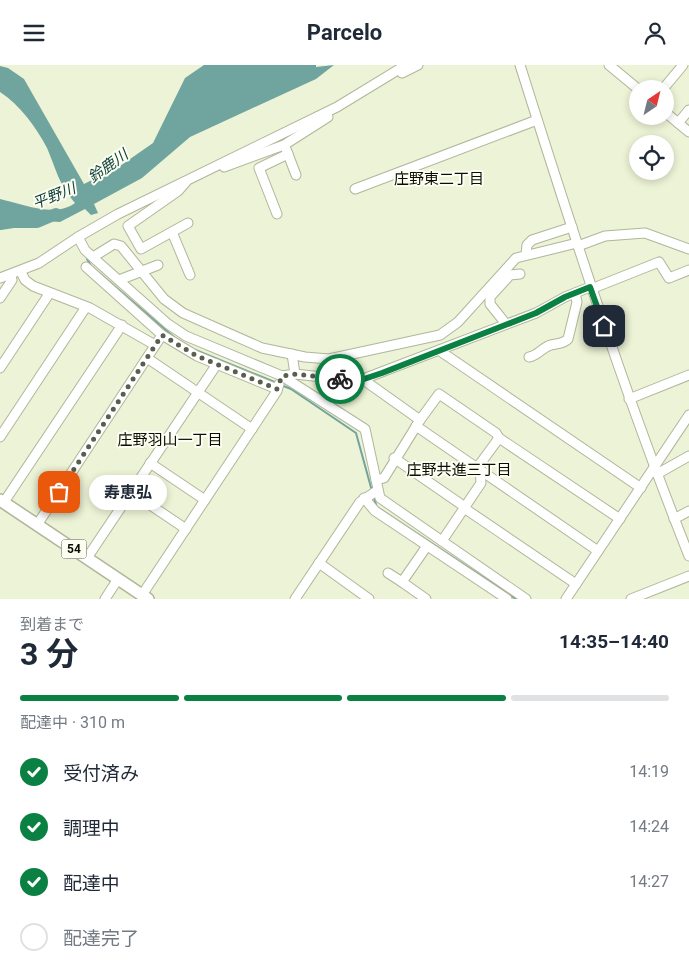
<!DOCTYPE html>
<html lang="ja">
<head>
<meta charset="utf-8">
<style>
	body { margin:0; font-family:Roboto,"Noto Sans JP",sans-serif; background:#f2f2f3; color:#1f2937; height:100vh; display:flex; flex-direction:column; font-size:19px; white-space:nowrap }
	* { box-sizing:border-box; margin:0 }
	p { font-size:16px; color:#747a83 }
	.icon { flex:none; width:28px; height:28px; fill:none; stroke:currentColor; stroke-width:2; stroke-linecap:round; stroke-linejoin:round }
	.map { position:relative; height:534px; overflow:hidden }
	.sheet { display:flex; flex-direction:column; background:#fff; flex:1 }
	.sheet>* { flex:none }
	.needle { width:32px; rotate:35deg }
	.tools { position:absolute; left:629px; top:15px; display:grid; gap:10px }
	.tools a { display:grid; place-items:center; width:45px; height:45px; border-radius:50%; background:#fff; box-shadow:0 2px 8px #0003; font-size:25px }
	.pin { position:absolute; display:grid; place-items:center; width:42px; height:42px; color:#fff; margin:-21px; border-radius:10px; box-shadow:0 2px 8px #0006 }
	.courier { position:absolute; display:grid; place-items:center; width:50px; height:50px; margin:-25px; border:4px solid #0b8043; border-radius:50%; background:#fff; color:#222; box-shadow:0 1px 6px #0007 }
	.bubble { position:absolute; height:35px; border-radius:18px; background:#fff; box-shadow:0 2px 8px #0003; font-size:16px; font-weight:700; line-height:35px; text-align:center }
	.overview em { font-style:normal; font-weight:700 }
	.overview div { display:flex; flex-direction:column-reverse }
	.overview { display:flex; align-items:center; justify-content:space-between; height:85px; padding:0 20px }
	h1 { font-size:32px; font-weight:700; line-height:38px }
	.bar { display:grid; grid-template-columns:repeat(4,1fr); gap:8px 5px; align-content:center; height:60px; padding:0 20px }
	.bar i { height:6px; border-radius:4px; background:#e0e1e3 }
	.bar .current { background:#0b8043 }
	.bar p { grid-column:span 4 }
	ol { padding:0 20px; list-style:none }
	li { display:flex; align-items:center; gap:15px; height:55px }
	li p { margin-inline-start:auto }
	li .icon { padding:5px; border-radius:50%; background:#0b8043; color:#fff; stroke-width:4 }
	li:last-child { color:#747a83 }
	li i { width:28px; height:28px; border:2px solid #e0e1e3; border-radius:50% }
	header { display:flex; justify-content:space-between; align-items:center; height:65px; padding:0 20px; background:#fff; font-size:22px; font-weight:700 }
	.map>svg:first-child { display:block }
	.water { fill:#70a49e }
	.lines { fill:none; stroke-linecap:round; stroke-linejoin:round }
	.stream { stroke:#70a49e; stroke-width:2 }
	.river { stroke:#70a49e; stroke-width:12 }
	.minor-casing { stroke:#b0b69a; stroke-width:11 }
	.major-casing { stroke:#b0b69a; stroke-width:14 }
	.minor { stroke:#fff; stroke-width:9 }
	.major { stroke:#fff; stroke-width:11 }
	.done { stroke:#5a5e4e; stroke-width:5; stroke-dasharray:0 9 }
	.route { stroke:#0b8043; stroke-width:6 }
	.labels { text-anchor:middle; dominant-baseline:central; stroke-width:4; stroke-linejoin:round; paint-order:stroke }
	.shield { fill:#fcfef2; stroke:#53554b; stroke-width:1 }
	.shield-label { font-size:12px; font-weight:bold; fill:#0b0d04 }
	.water-label { font-size:15px; font-style:italic; fill:#11423d; stroke:#fcfef2 }
	.neighbourhood-label { font-size:15px; fill:#0b0d04; stroke:#fcfef2 }
</style>
</head>
<body>
<header><svg class="icon" aria-label="menu" viewBox="0 0 24 24"><path d="M4 6h16M4 12h16M4 18h16"/></svg>Parcelo<svg class="icon" aria-label="person" viewBox="0 0 24 24"><circle cx="12" cy="8" r="4"/><path d="M4 21q1-7 8-7t8 7"/></svg></header>
<div class="map">
<svg width="689" height="534" viewBox="0 0 689 534">
	<rect width="100%" height="100%" fill="#edf3d6"/>
	<path class="water" d="M204 0H316V2L334 0 316 14 190 72 142 113 94 139 98 148 91 150 85 144 60 157 30 155 0 165V134C22 139 55 153 75 138 58 118 57 106 47 83 36 62 20 40 0 27V1L8 3 24 14 84 119 120 101 153 78 185 13Z"/>
	<g class="lines">
		<g class="stream">
			<polyline points="87,194 91,201 174,272"/>
			<polyline points="193,284 277,318"/>
			<polyline points="281,320 291,324 356,368 372,426"/>
			<polyline points="373,431 377,442 516,534"/>
		</g>
		<polyline class="river" points="0,159 13,157 37,157 56,149"/>
		<defs>
			<g id="minor">
				<path d="M520 0C572 165 625 330 689 491"/>
				<polyline points="609,0 638,24"/>
				<polyline points="402,8 418,0"/>
				<polyline points="663,24 683,0"/>
				<polyline points="665,47 689,67"/>
				<polyline points="678,58 689,45"/>
				<polyline points="286,84 296,110"/>
				<polyline points="224,102 284,80 328,52"/>
				<polyline points="186,117 178,126 128,161 141,184 188,158"/>
				<polyline points="355,124 537,55"/>
				<polyline points="277,149 259,103 288,89"/>
				<polyline points="172,167 190,210"/>
				<polyline points="78,172 85,185 97,196 168,259 186,271 282,311 365,364 380,433 442,476 481,418 480,405"/>
				<polyline points="578,181 605,171 645,168 689,184"/>
				<polyline points="526,190 527,180 532,175 572,162"/>
				<polyline points="93,192 114,179 121,181 164,234 183,248 262,283 305,292 329,294 440,270 458,257 516,193 577,178"/>
				<polyline points="86,202 162,270"/>
				<polyline points="21,207 25,215 33,221 90,243 155,280"/>
				<polyline points="0,213 39,198 78,172 118,149 337,42 406,0"/>
				<polyline points="119,215 158,200"/>
				<polyline points="591,224 659,197 669,213 689,205"/>
				<polyline points="0,233 12,215 11,211"/>
				<polyline points="506,259 490,239 490,232 510,210 520,209"/>
				<polyline points="440,286 641,423"/>
				<polyline points="292,289 295,309"/>
				<path d="M529 292C537 291 540 285 548 281 555 278 562 280 568 274L577 237 575 228"/>
				<polyline points="147,293 252,364"/>
				<polyline points="0,303 49,229"/>
				<polyline points="282,311 295,309 358,316 536,248 565,232 590,222"/>
				<polyline points="368,318 420,355 384,413 376,415"/>
				<polyline points="629,334 689,310"/>
				<polyline points="420,355 439,329 496,368 499,373 477,403"/>
				<polyline points="416,361 598,486"/>
				<polyline points="0,372 86,242"/>
				<polyline points="499,373 620,454"/>
				<polyline points="394,393 465,442"/>
				<polyline points="150,398 205,435"/>
				<polyline points="657,409 689,391"/>
				<polyline points="131,427 186,464"/>
				<polyline points="364,433 375,446 507,534"/>
				<polyline points="4,437 122,260"/>
				<polyline points="464,443 576,519"/>
				<polyline points="674,454 689,446"/>
				<polyline points="37,460 162,270 197,291 277,324"/>
				<polyline points="442,476 526,534"/>
				<polyline points="87,493 217,299"/>
				<polyline points="319,498 369,534"/>
				<polyline points="388,508 402,517"/>
				<polyline points="142,530 277,326 279,319"/>
				<polyline points="105,534 118,514"/>
				<polyline points="295,534 360,437 378,425"/>
				<polyline points="426,534 402,517 427,481"/>
				<polyline points="566,534 689,350"/>
				<polyline points="631,534 689,511"/>
			</g>
			<polyline id="major" points="0,435 148,534"/>
		</defs>
		<use href="#minor" class="minor-casing"/>
		<use href="#major" class="major-casing"/>
		<use href="#minor" class="minor"/>
		<use href="#major" class="major"/>
	</g>
	<g class="lines">
		<polyline class="done" points="59,427 162,270 197,291 277,324 282,311 296,309 340,314"/>
		<polyline class="route" points="340,314 358,316 382,308 536,248 565,232 590,222 604,261"/>
	</g>
	<g class="labels">
		<rect class="shield" x="61.5" y="474.5" width="25" height="19" rx="4"/>
		<g class="shield-label">
			<text x="74" y="484">54</text>
		</g>
		<g class="water-label">
			<text transform="translate(108 101) rotate(-36)">鈴鹿川</text>
			<text transform="translate(54 131) rotate(-22)">平野川</text>
		</g>
		<g class="neighbourhood-label">
			<text x="439" y="114">庄野東二丁目</text>
			<text x="170" y="375">庄野羽山一丁目</text>
			<text x="459" y="405">庄野共進三丁目</text>
		</g>
	</g>
</svg>
<div class="tools">
<a><svg class="needle" viewBox="-14 -14 28 28"><path d="M0-13l5 13h-10z" fill="#e53935"/><path d="M0 13l5-13h-10z" fill="#747a83"/></svg></a>
<a><svg class="icon" aria-label="locate" viewBox="0 0 24 24"><circle cx="12" cy="12" r="6"/><path d="M12 2v4M12 18v4M2 12h4M18 12h4"/></svg></a>
</div>
<div class="pin" style="left:59px;top:427px;background:#ea580c"><svg class="icon" aria-label="bag" viewBox="0 0 24 24"><path d="M5 8h14l-1 12H6zM9 8a3 3 0 0 1 6 0"/></svg></div>
<div class="pin" style="left:604px;top:261px;background:#1f2937"><svg class="icon" aria-label="home" viewBox="0 0 24 24"><path d="M3 11l9-7 9 7M6 9v11h12V9"/></svg></div>
<div class="courier" style="left:340px;top:314px"><svg class="icon" aria-label="bike" viewBox="0 0 24 24"><circle cx="6" cy="16" r="4"/><circle cx="18" cy="16" r="4"/><path d="M6 16l4-8h5l3 8M10 8l3 8H6M13 5h3"/></svg></div>
<div class="bubble" style="left:89px;top:410px;width:78px">寿恵弘</div>
</div>
<section class="sheet">
<div class="overview"><div><h1>3 分</h1><p>到着まで</p></div><em>14:35–14:40</em></div>
<div class="bar"><i class="current"></i><i class="current"></i><i class="current"></i><i></i><p>配達中 · 310 m</p></div>
<ol>
<li><svg class="icon" aria-label="check" viewBox="0 0 24 24"><path d="M5 12l5 5 9-10"/></svg>受付済み<p>14:19</p></li>
<li><svg class="icon" aria-label="check" viewBox="0 0 24 24"><path d="M5 12l5 5 9-10"/></svg>調理中<p>14:24</p></li>
<li><svg class="icon" aria-label="check" viewBox="0 0 24 24"><path d="M5 12l5 5 9-10"/></svg>配達中<p>14:27</p></li>
<li><i></i>配達完了</li>
</ol>
</section>
</body>
</html>
